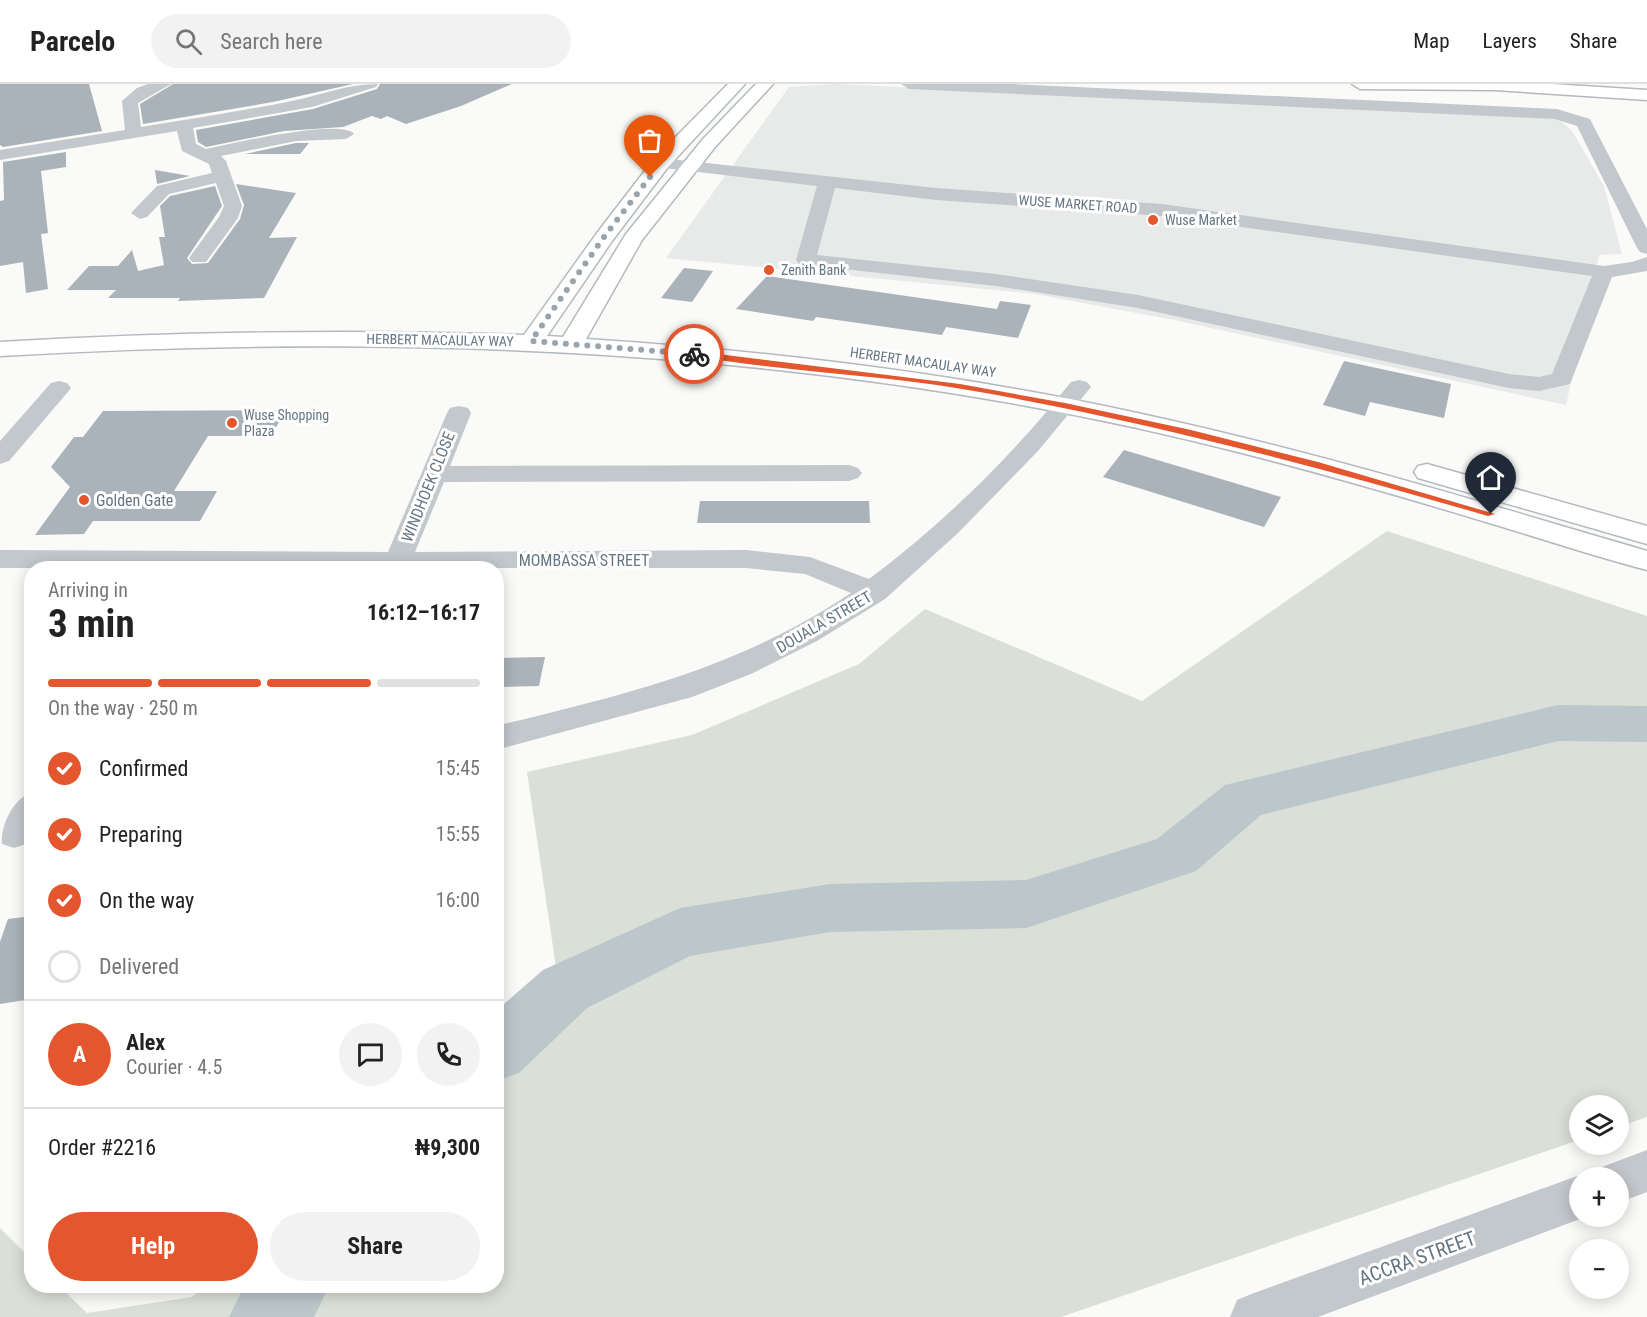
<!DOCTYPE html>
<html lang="en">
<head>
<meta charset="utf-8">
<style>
	body { margin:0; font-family:"Roboto Condensed",sans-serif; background:#f2f2f2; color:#222; height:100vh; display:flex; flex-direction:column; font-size:22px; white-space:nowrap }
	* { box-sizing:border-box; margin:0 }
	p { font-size:20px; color:#767676 }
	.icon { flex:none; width:33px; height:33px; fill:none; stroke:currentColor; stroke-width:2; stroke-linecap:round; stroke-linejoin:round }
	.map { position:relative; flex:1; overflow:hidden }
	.details { position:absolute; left:24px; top:477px; width:480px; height:732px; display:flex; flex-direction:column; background:#fff; border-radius:24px; box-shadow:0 3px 15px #0003 }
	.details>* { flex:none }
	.tools { position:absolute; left:1569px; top:1011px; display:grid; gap:12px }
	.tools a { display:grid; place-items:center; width:60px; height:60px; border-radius:50%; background:#fff; box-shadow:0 3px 15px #0003; font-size:30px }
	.pin { position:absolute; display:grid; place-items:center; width:51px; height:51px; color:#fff; margin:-62px -26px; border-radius:50% 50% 50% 0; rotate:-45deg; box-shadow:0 0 6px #0007 }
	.pin .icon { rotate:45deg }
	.courier { position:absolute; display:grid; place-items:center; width:60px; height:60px; margin:-30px; border:4px solid #e4572e; border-radius:50%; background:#fff; color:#222; box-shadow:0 2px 8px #0007 }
	.head em { font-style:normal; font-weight:700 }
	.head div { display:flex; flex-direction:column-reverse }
	.head { display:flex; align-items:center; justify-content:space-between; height:102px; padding:0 24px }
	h1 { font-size:39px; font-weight:700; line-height:45px }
	.bar { display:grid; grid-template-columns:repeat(4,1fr); gap:9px 6px; align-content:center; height:72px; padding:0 24px }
	.bar i { height:8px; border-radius:4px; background:#e0e0e0 }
	.bar .selected { background:#e4572e }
	.bar p { grid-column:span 4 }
	.line { display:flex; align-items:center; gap:15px; padding:0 24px; border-top:2px solid #e0e0e0 }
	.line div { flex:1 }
	.round { display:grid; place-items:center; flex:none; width:63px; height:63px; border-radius:32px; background:#f2f2f2 }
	ol { padding:0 24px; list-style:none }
	li { display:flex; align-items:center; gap:18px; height:66px }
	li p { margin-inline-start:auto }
	li .icon { padding:6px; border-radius:50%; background:#e4572e; color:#fff; stroke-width:4 }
	li:last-child { color:#767676 }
	li i { width:33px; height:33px; border:3px solid #e0e0e0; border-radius:50% }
	.button { display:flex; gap:12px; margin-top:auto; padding:12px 24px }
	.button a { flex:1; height:69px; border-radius:36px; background:#e4572e; color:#fff; font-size:24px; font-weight:700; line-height:69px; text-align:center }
	.button a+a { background:#f2f2f2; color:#222 }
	header { display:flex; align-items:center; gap:36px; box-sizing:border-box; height:84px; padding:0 30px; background:#fff; border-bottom:2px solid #e0e0e0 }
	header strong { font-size:28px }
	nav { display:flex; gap:33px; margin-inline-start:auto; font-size:21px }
	.search { width:420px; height:54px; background:#f2f2f2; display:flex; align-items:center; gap:15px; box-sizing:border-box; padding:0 21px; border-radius:33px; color:#767676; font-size:22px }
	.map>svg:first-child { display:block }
	.built { fill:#e8e9e9 }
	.green { fill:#dadfd7 }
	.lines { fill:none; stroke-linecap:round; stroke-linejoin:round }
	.river { fill:#bbc7cb; fill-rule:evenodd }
	.building { fill:#aab3b9 }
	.secondary-casing { stroke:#b3babf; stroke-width:3 }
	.motorway-casing { stroke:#b4b9bd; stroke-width:3 }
	.minor { fill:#c3c8cc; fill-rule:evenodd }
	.secondary { fill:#fff; fill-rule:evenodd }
	.motorway { fill:#fff; fill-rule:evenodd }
	.route { fill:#e4572e }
	.done { stroke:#99a4ac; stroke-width:6; stroke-dasharray:0 10.8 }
	.poi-dot { fill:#e4572e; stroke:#fff; stroke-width:2 }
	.labels { text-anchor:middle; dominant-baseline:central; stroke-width:6; stroke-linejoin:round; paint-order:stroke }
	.far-street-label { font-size:14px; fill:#657683; stroke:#fff }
	.far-poi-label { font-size:14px; fill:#657683; stroke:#fff; text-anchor:start }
	.street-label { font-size:16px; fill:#657683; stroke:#fff }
	.poi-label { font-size:16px; fill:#657683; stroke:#fff; text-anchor:start }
	.near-street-label { font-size:20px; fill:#657683; stroke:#fff }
</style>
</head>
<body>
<header>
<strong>Parcelo</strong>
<div class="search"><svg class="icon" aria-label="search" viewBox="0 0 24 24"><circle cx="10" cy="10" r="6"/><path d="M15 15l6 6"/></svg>Search here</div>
<nav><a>Map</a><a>Layers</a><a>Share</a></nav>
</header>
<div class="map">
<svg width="1647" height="1233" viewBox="0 0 1647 1233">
	<rect width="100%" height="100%" fill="#fafaf8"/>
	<polygon class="built" points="837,0 1559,35 1572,47 1604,102 1622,170 1599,171 1566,321 1174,236 1035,210 666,174 789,3"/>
	<polygon class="green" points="1387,447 1647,532 1647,1033 1619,1043 1618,1022 1580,1022 1579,1056 1061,1233 0,1233 0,1144 31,1175 32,1202 59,1202 87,1229 192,1213 205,1202 496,1202 497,944 557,890 527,688 692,651 859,580 925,525 1142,617"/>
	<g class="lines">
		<g class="river">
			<polygon points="1558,621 1647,622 1647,658 1558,657 1261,731 1196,787 1026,844 830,848 690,872 587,924 519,989 496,997 496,927 543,886 680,824 830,800 1026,796 1157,755 1225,701"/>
			<polygon points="244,1202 329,1202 314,1233 229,1233"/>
		</g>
	</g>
	<g class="building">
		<polygon points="0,0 89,0 102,47 3,63 0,61"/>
		<polygon points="173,0 353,0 273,18 143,40 140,20"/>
		<polygon points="380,0 512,0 461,22 406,40 387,32 381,35 372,32 343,43 284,47 206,63 198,58 196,46 313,25 377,5"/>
		<polygon points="296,59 309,59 300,70 245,70"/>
		<polygon points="66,68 66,83 41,87 48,149 41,150 48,205 26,209 23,178 0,182 0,117 4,116 3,78"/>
		<polygon points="155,86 190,92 157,100"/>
		<polygon points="236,100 296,109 269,154 297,153 264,214 178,217 180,214 108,214 116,206 67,206 89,182 118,182 132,166 138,187 164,181 159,153 165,153 160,122 170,112 215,102 222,122 187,174 192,180 208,179 240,135 244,121"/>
		<polygon points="684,184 713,187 692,218 661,214"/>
		<polygon points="767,192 997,225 1000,217 1031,221 1018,254 946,243 942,251 816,233 813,237 736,225"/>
		<polygon points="1344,277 1451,300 1444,334 1370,318 1365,332 1323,321"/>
		<polygon points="286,326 271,352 208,352 174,407 217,407 200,437 93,437 84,450 35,451 70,403 51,383 74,353 83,353 103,327"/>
		<polygon points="1124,366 1281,413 1264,443 1103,393"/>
		<polygon points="700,417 869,417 870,439 697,439"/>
		<polygon points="545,573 539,602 496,603 496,574"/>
		<polygon points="32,832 32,915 0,920 0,858 8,835"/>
	</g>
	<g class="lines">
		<defs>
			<g id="secondary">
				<path d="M728 0H745L668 83 612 157 547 252 563 253 626 150 703 55 756 0H773L715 63 642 156 586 255C771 267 955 289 1137 329 1309 366 1478 417 1647 467V486C1593 472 1540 454 1486 438 1371 403 1255 370 1137 344 763 262 381 250 0 272V258C175 248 349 245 524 251L597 149 654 75Z"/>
				<polygon points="1427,380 1647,442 1647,460 1418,394 1414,388 1418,382"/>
			</g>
			<polygon id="motorway" points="1352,0 1551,0 1647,6 1647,16 1495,6 1360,5"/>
		</defs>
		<use href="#secondary" class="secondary-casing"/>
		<use href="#motorway" class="motorway-casing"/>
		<g class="minor">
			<path d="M148 0H171L138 19 141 43C191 35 242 27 292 17 322 11 347 0 378 0L376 3 312 23 193 44 196 60 206 65C229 60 342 34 354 50L346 55 296 57 221 72 226 77 242 122 238 134 206 178H192L189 174 219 133 224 122 216 99 169 110 147 133 140 135 131 129 157 102 212 89 209 80 182 67 177 47 0 76V66L125 46 122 17 137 4Z"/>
			<polygon points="901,0 1011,0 1557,25 1590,35 1592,39 1647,145 1647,170 1640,168 1637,164 1577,42 1555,35 909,5"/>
			<path d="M661 74 936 104 1162 120 1604 182 1632 178 1647 173V187L1612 193 1570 300 1539 307 1509 304 1138 224 996 202 799 180 796 176 817 102 655 83 652 79 655 75ZM835 104 936 116 1162 132 1592 192 1552 290 1539 293 1509 290 1138 211 996 190 817 171Z"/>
			<path d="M1079 296 1087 298 1091 303 1038 367 958 449 885 515 817 557 751 590 692 613 496 666V642C627 610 737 585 851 509L805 490 746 484H0V466L388 468 447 329 450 324 459 322 468 324 471 329 450 382 849 381 858 384 862 389 858 394 849 397 444 398 415 468 746 466 810 473 869 495C944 439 1013 371 1071 298Z"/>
			<polygon points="59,297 67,299 71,304 67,309 9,377 0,380 0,357 51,299"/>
			<path d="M32 708V751L26 760 14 764 2 760C0 741 14 714 32 708Z"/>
			<polygon points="1647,1066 1647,1108 1618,1119 1618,1094 1598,1094 1602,1083"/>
			<polygon points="1580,1091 1586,1094 1580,1094 1580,1132 1586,1132 1580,1135 1318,1233 1230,1233 1237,1216 1254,1209"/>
		</g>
		<use href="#secondary" class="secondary"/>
		<use href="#motorway" class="motorway"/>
	</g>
	<path class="route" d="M694 267 960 300 1065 319 1191 346 1318 378 1495 430 1488 432C1314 382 1140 335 962 305 872 290 780 288 691 271Z"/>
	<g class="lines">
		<polyline class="done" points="650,93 604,153 531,257 694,270"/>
	</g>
	<g class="poi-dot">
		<circle cx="1153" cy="136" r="6"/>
		<circle cx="769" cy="186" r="6"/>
		<circle cx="232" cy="339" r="6"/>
		<circle cx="84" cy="416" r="6"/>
	</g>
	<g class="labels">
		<g class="far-street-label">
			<text transform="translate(1078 120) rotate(4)">WUSE MARKET ROAD</text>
			<text transform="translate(440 256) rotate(1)">HERBERT MACAULAY WAY</text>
			<text transform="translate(923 278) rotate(8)">HERBERT MACAULAY WAY</text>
		</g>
		<g class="far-poi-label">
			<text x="1165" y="136">Wuse Market</text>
			<text x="781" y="186">Zenith Bank</text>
			<text x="244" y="331">Wuse Shopping<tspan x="244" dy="16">Plaza</tspan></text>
		</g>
		<g class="street-label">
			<text transform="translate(428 403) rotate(-68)">WINDHOEK CLOSE</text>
			<text x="584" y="476">MOMBASSA STREET</text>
			<text transform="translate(824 538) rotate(-30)">DOUALA STREET</text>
		</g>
		<g class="poi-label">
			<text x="96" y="416">Golden Gate</text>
		</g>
		<g class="near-street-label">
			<text transform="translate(1417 1174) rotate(-20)">ACCRA STREET</text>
		</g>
	</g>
</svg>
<div class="tools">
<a><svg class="icon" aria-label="layers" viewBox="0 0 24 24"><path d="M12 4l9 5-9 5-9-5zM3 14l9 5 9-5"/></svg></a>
<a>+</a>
<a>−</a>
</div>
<div class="pin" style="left:650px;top:93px;background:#ea580c"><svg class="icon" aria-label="bag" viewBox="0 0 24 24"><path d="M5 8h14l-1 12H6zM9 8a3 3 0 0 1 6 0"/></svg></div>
<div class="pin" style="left:1491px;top:430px;background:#1f2937"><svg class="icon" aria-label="home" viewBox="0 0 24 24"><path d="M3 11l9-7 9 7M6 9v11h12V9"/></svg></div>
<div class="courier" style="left:694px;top:270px"><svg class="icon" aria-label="bike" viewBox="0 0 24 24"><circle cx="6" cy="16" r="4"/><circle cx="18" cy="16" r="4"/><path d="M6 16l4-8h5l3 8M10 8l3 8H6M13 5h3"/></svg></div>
<section class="details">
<div class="head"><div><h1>3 min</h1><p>Arriving in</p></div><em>16:12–16:17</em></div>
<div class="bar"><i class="selected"></i><i class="selected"></i><i class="selected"></i><i></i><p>On the way · 250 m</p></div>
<ol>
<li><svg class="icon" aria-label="check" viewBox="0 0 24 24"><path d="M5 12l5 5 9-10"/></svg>Confirmed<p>15:45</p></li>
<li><svg class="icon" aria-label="check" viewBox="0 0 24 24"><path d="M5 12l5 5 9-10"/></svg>Preparing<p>15:55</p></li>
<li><svg class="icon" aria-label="check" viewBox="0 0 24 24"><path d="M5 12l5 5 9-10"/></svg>On the way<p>16:00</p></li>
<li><i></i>Delivered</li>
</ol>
<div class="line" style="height:108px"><b class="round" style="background:#e4572e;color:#fff">A</b><div><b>Alex</b><p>Courier · 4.5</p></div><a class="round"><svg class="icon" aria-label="chat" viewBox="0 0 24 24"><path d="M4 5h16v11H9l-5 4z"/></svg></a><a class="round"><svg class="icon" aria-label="phone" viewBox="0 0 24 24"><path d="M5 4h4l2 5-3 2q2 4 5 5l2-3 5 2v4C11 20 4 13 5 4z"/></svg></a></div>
<div class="line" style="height:78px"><div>Order #2216</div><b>₦9,300</b></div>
<div class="button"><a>Help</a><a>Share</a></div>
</section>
</div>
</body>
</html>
